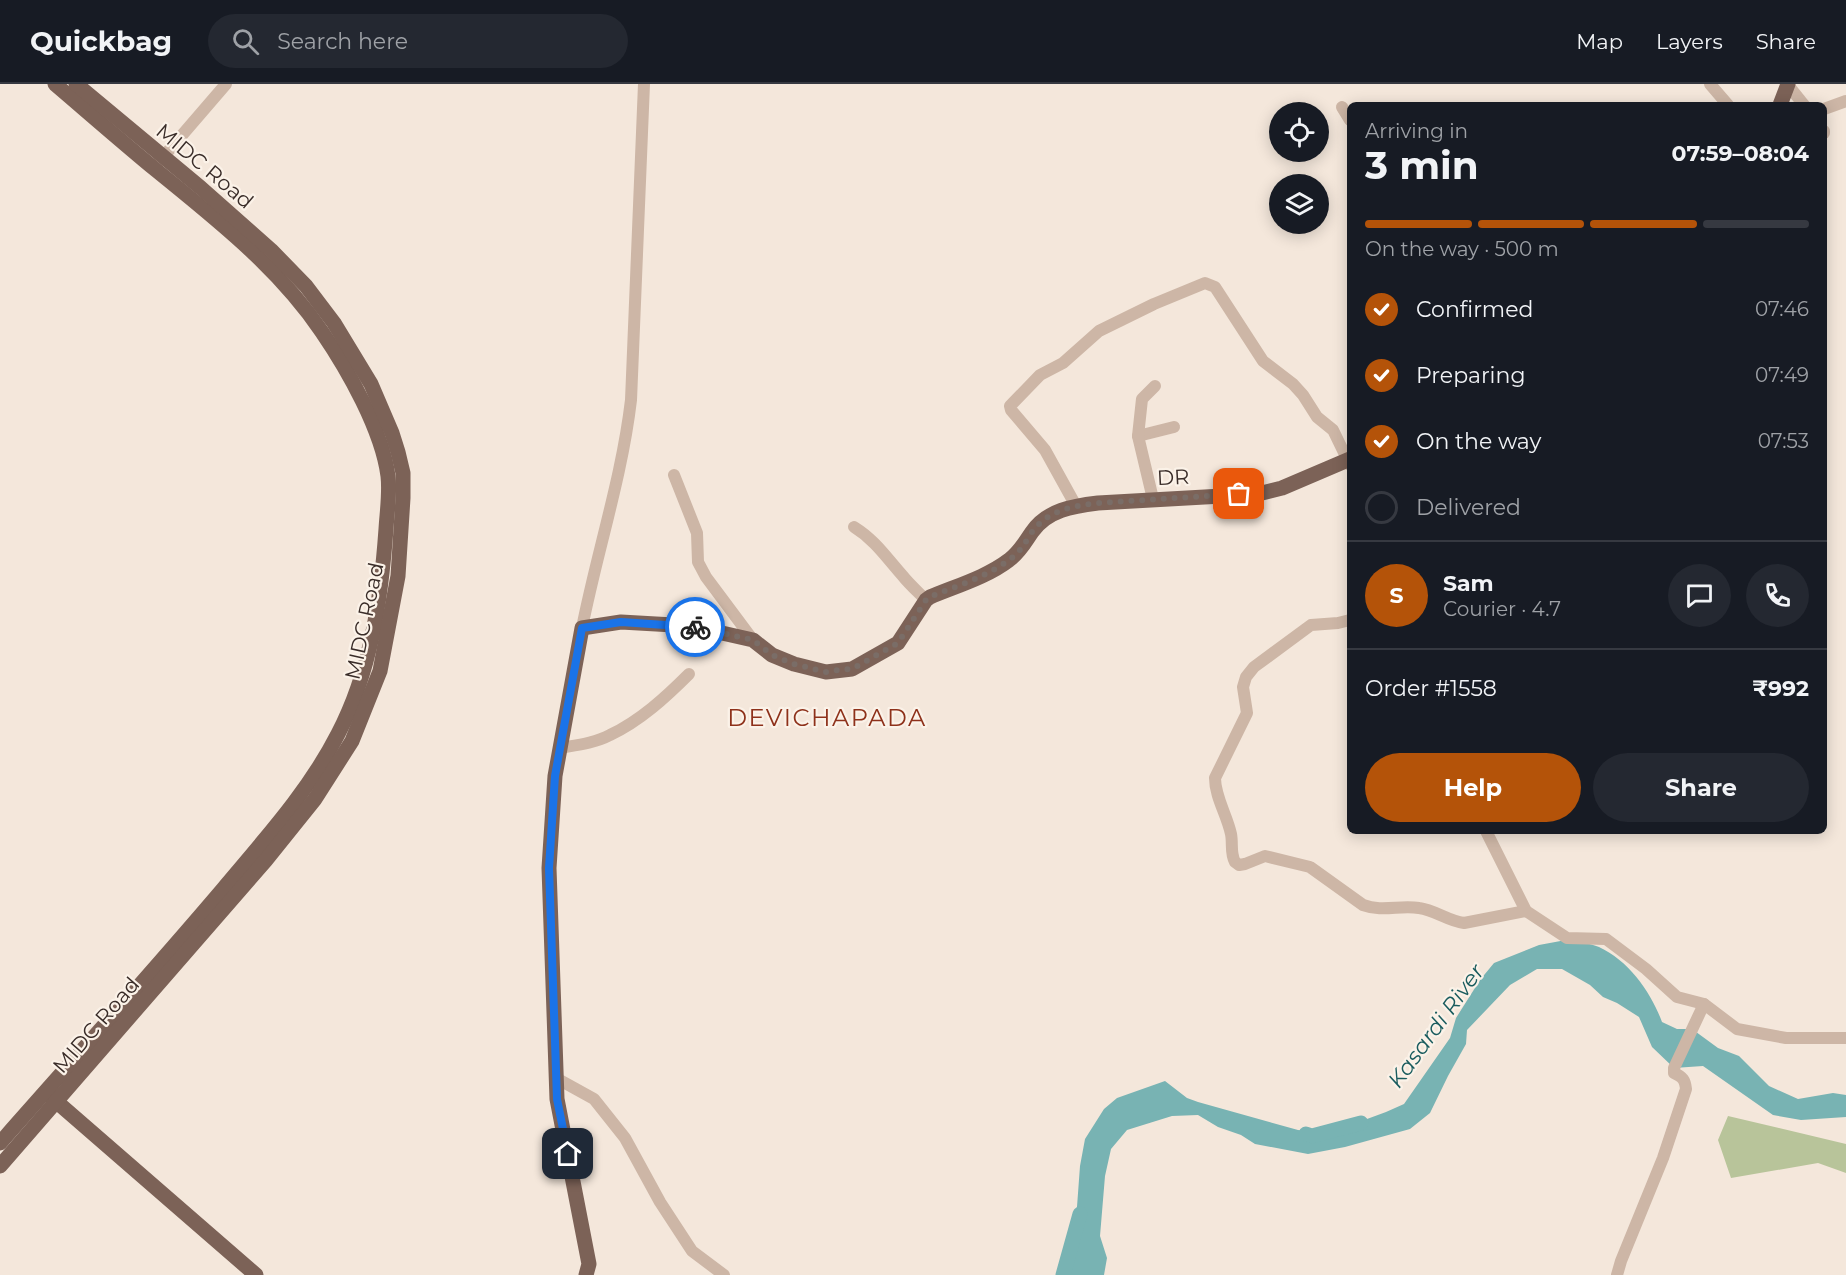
<!DOCTYPE html>
<html lang="en">
<head>
<meta charset="utf-8">
<style>
	body { margin:0; font-family:Montserrat,sans-serif; background:#242831; color:#f1f3f6; height:100vh; display:flex; flex-direction:column; font-size:22px; white-space:nowrap }
	* { box-sizing:border-box; margin:0 }
	p { font-size:20px; color:#9ea1a6 }
	.icon { flex:none; width:33px; height:33px; fill:none; stroke:currentColor; stroke-width:2; stroke-linecap:round; stroke-linejoin:round }
	.map { position:relative; flex:1; overflow:hidden }
	.details { position:absolute; left:1347px; top:18px; width:480px; height:732px; display:flex; flex-direction:column; background:#171b24; border-radius:9px; box-shadow:0 3px 15px #0003 }
	.details>* { flex:none }
	.tools { position:absolute; left:1269px; top:18px; display:grid; gap:12px }
	.tools a { display:grid; place-items:center; width:60px; height:60px; border-radius:50%; background:#171b24; box-shadow:0 3px 15px #0003; font-size:30px }
	.pin { position:absolute; display:grid; place-items:center; width:51px; height:51px; color:#fff; margin:-26px; border-radius:12px; box-shadow:0 3px 9px #0006 }
	.courier { position:absolute; display:grid; place-items:center; width:60px; height:60px; margin:-30px; border:4px solid #1a73e8; border-radius:50%; background:#fff; color:#222; box-shadow:0 2px 8px #0007 }
	.summary em { font-style:normal; font-weight:700 }
	.summary div { display:flex; flex-direction:column-reverse }
	.summary { display:flex; align-items:center; justify-content:space-between; height:102px; padding:0 18px }
	h1 { font-size:39px; font-weight:700; line-height:45px }
	.bar { display:grid; grid-template-columns:repeat(4,1fr); gap:9px 6px; align-content:center; height:72px; padding:0 18px }
	.bar i { height:8px; border-radius:4px; background:#363941 }
	.bar .on { background:#b45309 }
	.bar p { grid-column:span 4 }
	.line { display:flex; align-items:center; gap:15px; padding:0 18px; border-top:2px solid #363941 }
	.line div { flex:1 }
	.round { display:grid; place-items:center; flex:none; width:63px; height:63px; border-radius:32px; background:#242831 }
	ol { padding:0 18px; list-style:none }
	li { display:flex; align-items:center; gap:18px; height:66px }
	li p { margin-inline-start:auto }
	li .icon { padding:6px; border-radius:50%; background:#b45309; color:#fff; stroke-width:4 }
	li:last-child { color:#9ea1a6 }
	li i { width:33px; height:33px; border:3px solid #363941; border-radius:50% }
	.primary-button { display:flex; gap:12px; margin-top:auto; padding:12px 18px }
	.primary-button a { flex:1; height:69px; border-radius:36px; background:#b45309; color:#fff; font-size:24px; font-weight:700; line-height:69px; text-align:center }
	.primary-button a+a { background:#242831; color:#f1f3f6 }
	header { display:flex; align-items:center; gap:36px; box-sizing:border-box; height:84px; padding:0 30px; background:#171b24; border-bottom:2px solid #363941 }
	header strong { font-size:28px }
	nav { display:flex; gap:33px; margin-inline-start:auto; font-size:21px }
	.search { width:420px; height:54px; background:#242831; display:flex; align-items:center; gap:15px; box-sizing:border-box; padding:0 21px; border-radius:33px; color:#9ea1a6; font-size:22px }
	.map>svg:first-child { display:block }
	.green { fill:#b8c49a }
	.water { fill:#78b3b3 }
	.lines { fill:none; stroke-linecap:round; stroke-linejoin:round }
	.river { stroke:#78b3b3; stroke-width:15 }
	.minor { stroke:#cdb6a6; stroke-width:12 }
	.major { stroke:#7c6257; stroke-width:15 }
	.done { stroke:#7a6d67; stroke-width:6; stroke-dasharray:0 10.8 }
	.route { stroke:#1a73e8; stroke-width:8 }
	.labels { text-anchor:middle; dominant-baseline:central; stroke-width:4.5; stroke-linejoin:round; paint-order:stroke }
	.street-label { font-size:21px; fill:#392c28; stroke:#fbf2e8 }
	.water-label { font-size:22px; font-style:italic; fill:#1a5c5e; stroke:#fbf2e8 }
	.quarter-label { font-size:24px; letter-spacing:1.5px; fill:#8e311a; stroke:#fbf2e8 }
</style>
</head>
<body>
<header>
<strong>Quickbag</strong>
<div class="search"><svg class="icon" aria-label="search" viewBox="0 0 24 24"><circle cx="10" cy="10" r="6"/><path d="M15 15l6 6"/></svg>Search here</div>
<nav><a>Map</a><a>Layers</a><a>Share</a></nav>
</header>
<div class="map">
<svg width="1846" height="1191" viewBox="0 0 1846 1191">
	<rect width="100%" height="100%" fill="#f4e7db"/>
	<polygon class="green" points="1728,1032 1846,1060 1846,1089 1818,1079 1731,1094 1718,1056"/>
	<path class="water" d="M1566 856C1576 858 1590 859 1599 863 1629 877 1651 908 1662 938L1677 945H1692L1718 964 1739 972 1769 1002 1798 1015 1833 1009 1846 1011V1033L1801 1036 1773 1031 1703 982 1674 984 1652 963 1639 933 1617 919 1603 913 1590 901 1562 885H1537L1510 901 1467 946 1466 960 1448 992 1430 1029 1410 1045 1345 1063 1308 1070 1255 1060 1241 1051 1218 1043 1198 1031 1172 1032 1127 1046 1111 1065 1105 1092 1100 1152 1107 1174 1104 1191H1068L1075 1150 1080 1082 1085 1055 1104 1025 1117 1014 1165 997 1187 1014 1198 1018 1298 1046 1329 1049 1386 1028 1404 1020 1450 954 1456 934 1480 896 1494 879 1539 861Z"/>
	<g class="lines">
		<g class="river">
			<polyline points="1306,1050 1312,1052 1361,1039"/>
			<polyline points="1063,1191 1080,1130"/>
		</g>
		<g class="minor">
			<polyline points="1710,0 1728,21"/>
			<polyline points="1788,1 1804,21"/>
			<polyline points="1342,23 1350,36"/>
			<polyline points="1824,25 1846,17"/>
			<polyline points="1824,47 1824,49"/>
			<polyline points="158,79 226,0"/>
			<polyline points="1138,352 1174,343"/>
			<polyline points="674,391 697,449 698,478 706,493 753,556"/>
			<polyline points="1153,415 1138,352 1142,315 1155,302"/>
			<polyline points="1076,422 1045,366 1011,326 1010,322 1040,291 1063,279 1099,247 1154,220 1205,199 1215,203 1263,277 1293,300 1303,311 1317,333 1333,346 1350,381"/>
			<path d="M854 443C875 456 886 473 902 491 909 500 918 508 926 516"/>
			<path d="M1350 536 1338 539 1311 541 1254 583 1246 593 1243 603 1247 629 1215 694C1215 713 1227 731 1231 750 1233 760 1230 769 1235 778L1239 781 1245 780 1265 772 1310 783 1363 821C1382 828 1400 821 1419 824 1435 826 1448 837 1464 839L1526 827"/>
			<path d="M582 544C597 468 622 393 631 316L644 0"/>
			<path d="M560 664C577 661 595 659 610 651 640 637 666 613 689 590"/>
			<polyline points="1486,747 1526,827 1567,854 1606,855 1646,885 1677,913 1704,920 1737,945 1786,954 1846,954"/>
			<polyline points="556,994 594,1015 625,1054 660,1118 692,1167 724,1191"/>
			<path d="M1617 1191 1621 1177 1663 1074 1686 1005C1685 996 1683 993 1674 989V984L1704 920"/>
		</g>
		<g class="major">
			<polyline points="1780,21 1788,0"/>
			<polyline points="50,1012 256,1191"/>
			<path d="M0 1059C74 975 150 891 223 805 264 756 309 707 338 650 371 587 381 515 386 445 387 428 390 409 388 392 382 346 348 286 322 248 278 183 216 135 156 86 122 58 89 29 55 0"/>
			<polyline points="0,1082 266,776 315,715 352,657 380,587 398,492 403,414 403,389 398,368 392,349 371,300 334,239 306,202 271,166 201,104 76,0"/>
			<path d="M586 1191 589 1180 557 1015 549 784 555 692 582 544 621 538 691 542 753 556 772 571 794 580 826 588 852 585 898 559 926 516 930 513C956 502 987 493 1009 476 1020 468 1025 458 1032 448 1047 426 1073 422 1098 419L1258 410 1282 404 1350 375"/>
		</g>
	</g>
	<g class="lines">
		<path class="done" d="M695 543 753 556 772 571 794 580 826 588 839 586 852 585 898 559 926 516 930 513C956 502 986 493 1009 476 1020 468 1025 459 1032 448 1048 426 1073 422 1098 419L1239 410"/>
		<polyline class="route" points="568,1070 557,1015 549,784 555,692 582,544 621,538 695,543"/>
	</g>
	<g class="labels">
		<g class="street-label">
			<text transform="translate(205 82) rotate(40)">MIDC Road</text>
			<text transform="translate(1173 393) rotate(-3)">DR</text>
			<text transform="translate(364 537) rotate(-78)">MIDC Road</text>
			<text transform="translate(96 941) rotate(-49)">MIDC Road</text>
		</g>
		<g class="water-label">
			<text transform="translate(1436 942) rotate(-54)">Kasardi River</text>
		</g>
		<g class="quarter-label">
			<text x="827" y="633">DEVICHAPADA</text>
		</g>
	</g>
</svg>
<div class="tools">
<a><svg class="icon" aria-label="locate" viewBox="0 0 24 24"><circle cx="12" cy="12" r="6"/><path d="M12 2v4M12 18v4M2 12h4M18 12h4"/></svg></a>
<a><svg class="icon" aria-label="layers" viewBox="0 0 24 24"><path d="M12 4l9 5-9 5-9-5zM3 14l9 5 9-5"/></svg></a>
</div>
<div class="pin" style="left:1239px;top:410px;background:#ea580c"><svg class="icon" aria-label="bag" viewBox="0 0 24 24"><path d="M5 8h14l-1 12H6zM9 8a3 3 0 0 1 6 0"/></svg></div>
<div class="pin" style="left:568px;top:1070px;background:#1f2937"><svg class="icon" aria-label="home" viewBox="0 0 24 24"><path d="M3 11l9-7 9 7M6 9v11h12V9"/></svg></div>
<div class="courier" style="left:695px;top:543px"><svg class="icon" aria-label="bike" viewBox="0 0 24 24"><circle cx="6" cy="16" r="4"/><circle cx="18" cy="16" r="4"/><path d="M6 16l4-8h5l3 8M10 8l3 8H6M13 5h3"/></svg></div>
<section class="details">
<div class="summary"><div><h1>3 min</h1><p>Arriving in</p></div><em>07:59–08:04</em></div>
<div class="bar"><i class="on"></i><i class="on"></i><i class="on"></i><i></i><p>On the way · 500 m</p></div>
<ol>
<li><svg class="icon" aria-label="check" viewBox="0 0 24 24"><path d="M5 12l5 5 9-10"/></svg>Confirmed<p>07:46</p></li>
<li><svg class="icon" aria-label="check" viewBox="0 0 24 24"><path d="M5 12l5 5 9-10"/></svg>Preparing<p>07:49</p></li>
<li><svg class="icon" aria-label="check" viewBox="0 0 24 24"><path d="M5 12l5 5 9-10"/></svg>On the way<p>07:53</p></li>
<li><i></i>Delivered</li>
</ol>
<div class="line" style="height:108px"><b class="round" style="background:#b45309;color:#fff">S</b><div><b>Sam</b><p>Courier · 4.7</p></div><a class="round"><svg class="icon" aria-label="chat" viewBox="0 0 24 24"><path d="M4 5h16v11H9l-5 4z"/></svg></a><a class="round"><svg class="icon" aria-label="phone" viewBox="0 0 24 24"><path d="M5 4h4l2 5-3 2q2 4 5 5l2-3 5 2v4C11 20 4 13 5 4z"/></svg></a></div>
<div class="line" style="height:78px"><div>Order #1558</div><b>₹992</b></div>
<div class="primary-button"><a>Help</a><a>Share</a></div>
</section>
</div>
</body>
</html>
